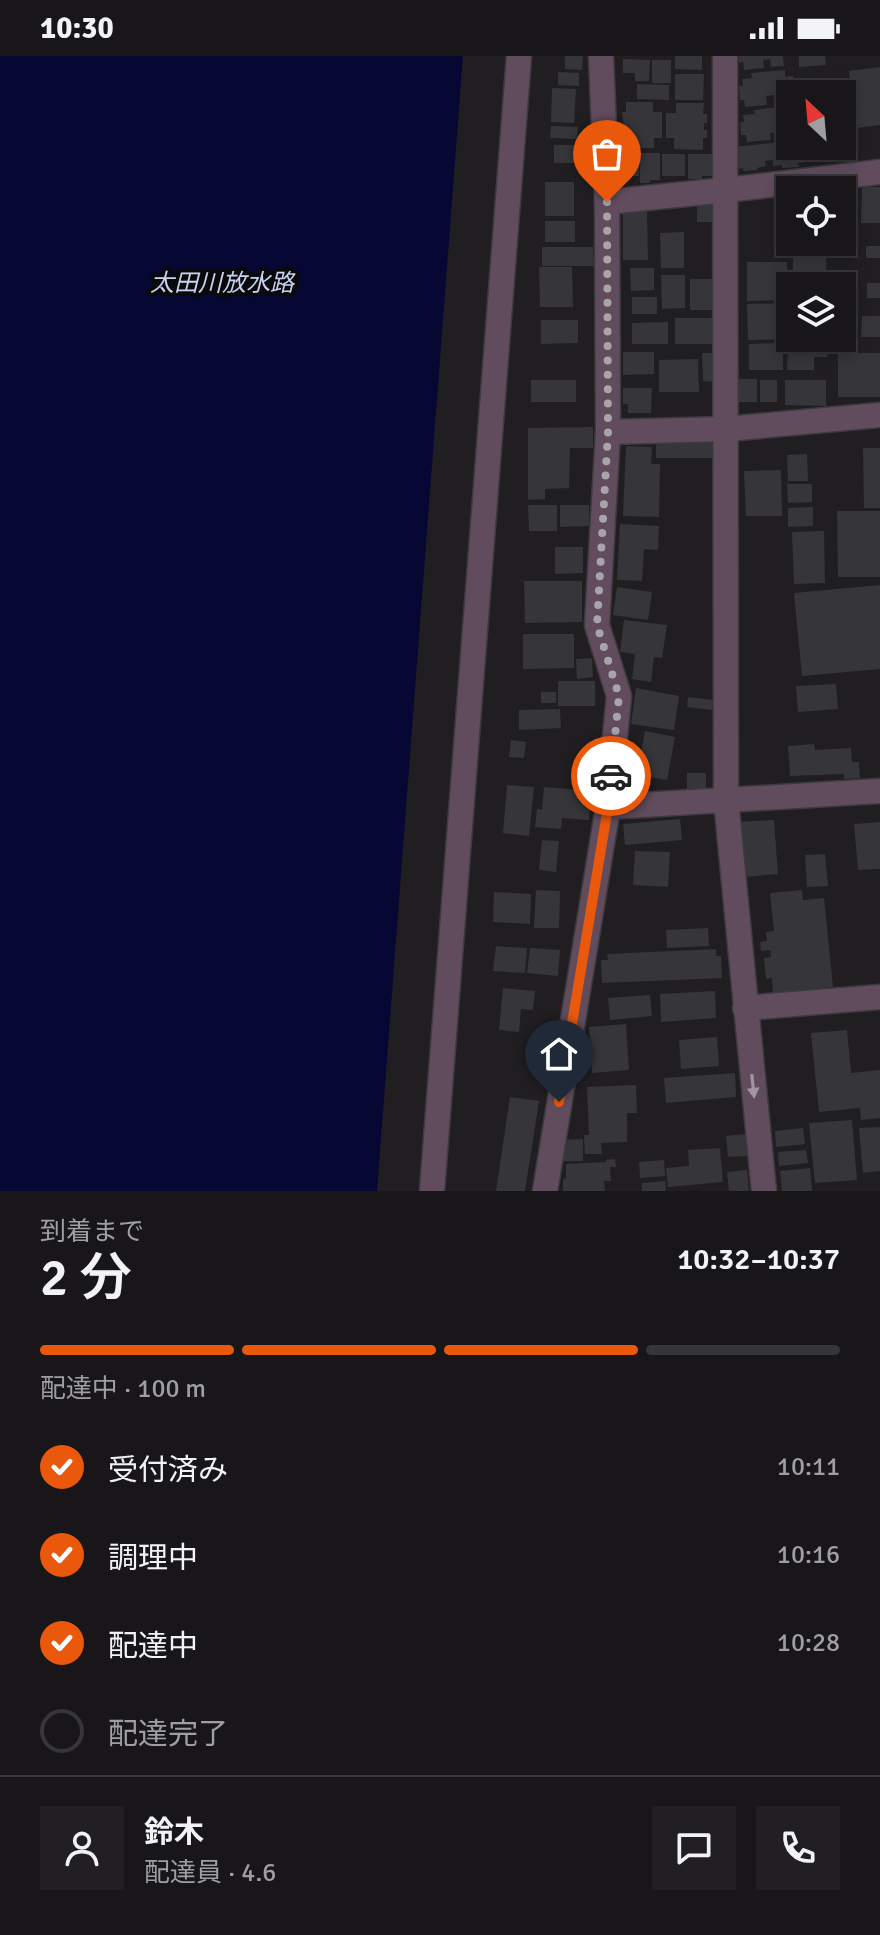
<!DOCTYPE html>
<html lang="ja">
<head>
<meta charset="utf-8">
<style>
	body { margin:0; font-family:Signika,"Noto Sans JP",sans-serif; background:#211f22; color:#f1f3f6; height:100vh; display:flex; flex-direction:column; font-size:30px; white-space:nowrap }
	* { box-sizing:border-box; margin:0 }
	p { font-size:26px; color:#9f9fa2 }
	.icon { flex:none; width:44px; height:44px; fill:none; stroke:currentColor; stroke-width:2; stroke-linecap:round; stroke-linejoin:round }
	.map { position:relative; height:1135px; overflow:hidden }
	.side { display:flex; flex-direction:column; background:#181619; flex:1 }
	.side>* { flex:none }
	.needle { width:52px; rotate:334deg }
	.controls { position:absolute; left:776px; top:24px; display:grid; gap:16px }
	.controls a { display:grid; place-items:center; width:80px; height:80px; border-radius:0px; background:#181619; box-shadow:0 4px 12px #0003,0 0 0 2px #363538; font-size:40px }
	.pin { position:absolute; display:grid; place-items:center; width:68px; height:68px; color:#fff; margin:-82px -34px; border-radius:50% 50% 50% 0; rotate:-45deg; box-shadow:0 0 8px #0007 }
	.pin .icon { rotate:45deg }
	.courier { position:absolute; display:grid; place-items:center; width:80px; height:80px; margin:-40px; border:6px solid #ea580c; border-radius:50%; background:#fff; color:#222; box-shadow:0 2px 10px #0007 }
	.head em { font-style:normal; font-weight:600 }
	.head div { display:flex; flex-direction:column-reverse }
	.head { display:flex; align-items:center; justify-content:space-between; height:136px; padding:0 40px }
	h1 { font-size:52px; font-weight:600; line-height:60px }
	.bar { display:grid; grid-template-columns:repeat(4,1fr); gap:12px 8px; align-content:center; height:96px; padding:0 40px }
	.bar i { height:10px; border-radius:6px; background:#363538 }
	.bar .on { background:#ea580c }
	.bar p { grid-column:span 4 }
	.line { display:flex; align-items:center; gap:20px; padding:0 40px; border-top:2px solid #363538 }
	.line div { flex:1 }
	.round { display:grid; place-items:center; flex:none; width:84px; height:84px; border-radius:0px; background:#211f22 }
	ol { padding:0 40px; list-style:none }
	li { display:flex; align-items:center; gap:24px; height:88px }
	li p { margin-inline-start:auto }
	li .icon { padding:8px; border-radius:50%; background:#ea580c; color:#fff; stroke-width:4 }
	li:last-child { color:#9f9fa2 }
	li i { width:44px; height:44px; border:4px solid #363538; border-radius:50% }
	.status { display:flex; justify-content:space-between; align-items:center; height:56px; padding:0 40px; background:#181619; direction:ltr }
	.status svg { height:22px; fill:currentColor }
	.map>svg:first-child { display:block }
	.water { fill:#070734 }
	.building { fill:#363539 }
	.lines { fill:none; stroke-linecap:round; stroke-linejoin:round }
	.minor-casing { stroke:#3d3b3e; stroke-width:27 }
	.minor { stroke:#614c5d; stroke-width:24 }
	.oneway { fill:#a1959f }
	.done { stroke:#a7a5a7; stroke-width:8; stroke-dasharray:0 14.4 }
	.route { stroke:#ea580c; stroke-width:10 }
	.labels { text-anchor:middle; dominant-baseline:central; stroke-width:8; stroke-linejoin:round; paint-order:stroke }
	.water-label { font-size:24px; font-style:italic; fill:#c8d2f3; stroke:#09090a }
</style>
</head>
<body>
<div class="status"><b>10:30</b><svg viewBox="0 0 49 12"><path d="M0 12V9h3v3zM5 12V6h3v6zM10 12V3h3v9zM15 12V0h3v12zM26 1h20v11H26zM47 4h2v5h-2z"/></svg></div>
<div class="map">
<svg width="880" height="1135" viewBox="0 0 880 1135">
	<rect width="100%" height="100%" fill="#201e21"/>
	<polygon class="water" points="0,0 463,0 377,1135 0,1135"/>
	<g class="building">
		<polygon points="565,0 583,0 582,14 565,13"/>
		<polygon points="675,0 702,0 702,14 675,13"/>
		<polygon points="738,0 783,0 784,10 771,11 770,3 763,4 764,12 744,14 743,6 739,7"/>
		<polygon points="799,0 825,0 826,9 799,11"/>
		<polygon points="623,3 650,4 649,25 635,25 635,17 623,17"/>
		<rect x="652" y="4" width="19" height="23"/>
		<polygon points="880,11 880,69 856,72 849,15"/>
		<polygon points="785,14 785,21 793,20 795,36 787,37 788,46 774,47 774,39 766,40 767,49 745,51 744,44 740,44 739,30 743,30 742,23 752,22 751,17"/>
		<polygon points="558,16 579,17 579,30 558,29"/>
		<polygon points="675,18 704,18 703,44 675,44"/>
		<polygon points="637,28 669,29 669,44 637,43"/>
		<polygon points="552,32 576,33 574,67 551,66"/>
		<polygon points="626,46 653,46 653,56 662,56 662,82 654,82 654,92 625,92 626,81 621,81 622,72 624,72 622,56 626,56"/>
		<polygon points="676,47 704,47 703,58 707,58 707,67 704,67 704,74 707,74 707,82 703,82 703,94 674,93 674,82 666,82 666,57 676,57"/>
		<polygon points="789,50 790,82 777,83 777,76 770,77 771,84 747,86 746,79 741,79 740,66 744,66 743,59 755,58 754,54"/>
		<polygon points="551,70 578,71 577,83 550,82"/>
		<polygon points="790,85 790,90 801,90 803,107 798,107 799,111 782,112 782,109 773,110 773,104 765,105 766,110 757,112 757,114 743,115 743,112 737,113 734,91"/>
		<rect x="554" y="89" width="34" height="18"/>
		<rect x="617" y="97" width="22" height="23"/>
		<polygon points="640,97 660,97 660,124 650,124 650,127 640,127"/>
		<rect x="662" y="98" width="23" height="22"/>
		<polygon points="688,98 712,98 712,120 702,120 702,123 688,123"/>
		<rect x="545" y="126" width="29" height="34"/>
		<polygon points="862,131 880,131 880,167 861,167"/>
		<rect x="697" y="144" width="19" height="22"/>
		<polygon points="623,155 647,155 648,204 623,204"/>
		<rect x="545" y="165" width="30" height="21"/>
		<polygon points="684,176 684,212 661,212 660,177"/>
		<polygon points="793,190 827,190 826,214 793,214"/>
		<rect x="866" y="190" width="14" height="12"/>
		<polygon points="542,191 593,191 594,210 542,210"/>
		<polygon points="747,206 787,206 788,244 747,245"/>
		<polygon points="539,211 572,211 573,251 540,251"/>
		<polygon points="630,212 654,212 654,234 631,235"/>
		<polygon points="793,216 826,217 826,230 793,230"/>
		<polygon points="661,219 685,219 685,252 662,253"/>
		<rect x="690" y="223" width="24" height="31"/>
		<rect x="867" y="227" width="13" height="15"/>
		<rect x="632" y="241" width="25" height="17"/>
		<polygon points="787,247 787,283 748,284 747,248"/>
		<polygon points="862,260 880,260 880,281 861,281"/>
		<rect x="675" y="262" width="44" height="26"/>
		<polygon points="541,264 578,264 578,287 541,288"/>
		<polygon points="668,266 668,288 632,288 632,267"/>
		<polygon points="783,287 783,314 749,314 749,288"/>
		<polygon points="788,287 827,287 827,301 814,301 814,314 787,314"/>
		<polygon points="623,296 654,296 654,318 623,319"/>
		<polygon points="702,297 717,297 718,326 703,325"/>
		<rect x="838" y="297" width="42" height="44"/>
		<polygon points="698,303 699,336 659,336 659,304"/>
		<rect x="737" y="323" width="20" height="23"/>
		<rect x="531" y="324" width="45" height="22"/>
		<rect x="760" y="324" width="17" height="22"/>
		<polygon points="785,324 826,324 826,350 785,349"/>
		<polygon points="623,332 652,332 651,357 628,357 628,348 623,348"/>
		<polygon points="593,371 593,392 570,392 569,432 545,433 545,443 528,444 528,372"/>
		<rect x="656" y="386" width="62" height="16"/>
		<polygon points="626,390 652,391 651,408 660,408 659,461 623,460"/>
		<polygon points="863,392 880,392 880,452 864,452"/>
		<polygon points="807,398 808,425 788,425 787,399"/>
		<polygon points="781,414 782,460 746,460 744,415"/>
		<polygon points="787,428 812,428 812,446 788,447"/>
		<polygon points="528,449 557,449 557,475 529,475"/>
		<polygon points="560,449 589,449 589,470 560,471"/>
		<polygon points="813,451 813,470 788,471 788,452"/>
		<polygon points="837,455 880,455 880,521 838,521"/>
		<polygon points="620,468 659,470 658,494 644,493 642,525 617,524"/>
		<polygon points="824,475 825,527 794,528 792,476"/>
		<polygon points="555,491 583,491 583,517 555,518"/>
		<polygon points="524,525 582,525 582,566 525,567"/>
		<polygon points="880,529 880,613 802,620 794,537"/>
		<polygon points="617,531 652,536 648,564 613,559"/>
		<polygon points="624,564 667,569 662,602 654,601 651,626 632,623 635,598 620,596"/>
		<polygon points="523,578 574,578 574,612 523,613"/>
		<polygon points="592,602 593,621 577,623 576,603"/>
		<rect x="558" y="625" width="37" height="25"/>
		<polygon points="836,628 838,653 798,656 796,630"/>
		<polygon points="636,632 679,640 674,674 631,668"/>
		<rect x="541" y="636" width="15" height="11"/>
		<polygon points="688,641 714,644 712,654 687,651"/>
		<polygon points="560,653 561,672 519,674 519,654"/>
		<polygon points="645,675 675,681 667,724 637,719"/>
		<polygon points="511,684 526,686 524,702 509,701"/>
		<polygon points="814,688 815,694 851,692 852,706 859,706 860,722 844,723 844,718 790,720 788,690"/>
		<polygon points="687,717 706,717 706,735 687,736"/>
		<polygon points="507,729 534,731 529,780 503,777"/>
		<polygon points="544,731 591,735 589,764 562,762 561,773 535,771 537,753 542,754"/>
		<polygon points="680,763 682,784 625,789 623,768"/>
		<polygon points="774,764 778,818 743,821 739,766"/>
		<polygon points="880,766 880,813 858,814 854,768"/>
		<polygon points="542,784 559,785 556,816 539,814"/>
		<polygon points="635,795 670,796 668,831 633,829"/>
		<polygon points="825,798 828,830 807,831 805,799"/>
		<polygon points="536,834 560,835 559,872 534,872"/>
		<polygon points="802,834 803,844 824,842 833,931 773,937 772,922 766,923 764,902 771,901 770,894 761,895 760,886 767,885 766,876 774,875 770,837"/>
		<polygon points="494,836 531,838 530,868 493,866"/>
		<polygon points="708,872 709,890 667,892 666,874"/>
		<polygon points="496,890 527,892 525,917 493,915"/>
		<polygon points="530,892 560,894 558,920 527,917"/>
		<polygon points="716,893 716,900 721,900 722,922 602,927 601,904 608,904 607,898"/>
		<polygon points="503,932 535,935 533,954 521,953 519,976 499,974"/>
		<polygon points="715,935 716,962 661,966 660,938"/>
		<polygon points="650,939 652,960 610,964 608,942"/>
		<polygon points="626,968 629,1014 592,1017 589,971"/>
		<polygon points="847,974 851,1017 880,1014 880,1062 861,1064 860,1052 819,1056 811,977"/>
		<polygon points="717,981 719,1010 681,1013 679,984"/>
		<polygon points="735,1017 736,1041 666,1047 664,1022"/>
		<polygon points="636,1029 637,1057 627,1057 627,1086 601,1087 602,1098 585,1098 584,1079 589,1079 587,1031"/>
		<polygon points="510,1041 539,1045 525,1135 496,1135"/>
		<polygon points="852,1064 857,1124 815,1127 809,1067"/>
		<polygon points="880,1071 880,1115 863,1117 859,1072"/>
		<polygon points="803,1072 805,1088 776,1091 775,1075"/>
		<polygon points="746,1078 748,1100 728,1101 726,1080"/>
		<polygon points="583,1083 583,1105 563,1105 562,1084"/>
		<polygon points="720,1092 723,1126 668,1131 666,1112 689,1110 688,1094"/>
		<polygon points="806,1094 808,1107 779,1110 778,1096"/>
		<polygon points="615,1103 616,1111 610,1111 611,1125 604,1125 605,1135 563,1135 563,1123 566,1122 566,1108 606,1106 606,1104"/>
		<polygon points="664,1104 665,1120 640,1122 639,1106"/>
		<polygon points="810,1112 812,1135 782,1135 780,1115"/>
		<polygon points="747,1114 749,1135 729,1135 727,1116"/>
		<polygon points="665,1125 666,1135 642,1135 642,1127"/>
	</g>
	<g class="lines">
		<defs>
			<g id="minor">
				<polyline points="725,0 726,744 764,1135"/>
				<polyline points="607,146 726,134 880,116"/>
				<polyline points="608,376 727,373 880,359"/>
				<polyline points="608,751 880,735"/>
				<polyline points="745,952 880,941"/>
				<polyline points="432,1135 519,0"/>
				<polyline points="545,1135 608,751 619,640 597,569 608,376 607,146 601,0"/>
			</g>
		</defs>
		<use href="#minor" class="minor-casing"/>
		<use href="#minor" class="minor"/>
	</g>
	<defs><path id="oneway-solid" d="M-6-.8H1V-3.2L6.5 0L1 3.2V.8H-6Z" transform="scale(2)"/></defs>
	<use class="oneway" href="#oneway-solid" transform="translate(753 1030) rotate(84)"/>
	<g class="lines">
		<polyline class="done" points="607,146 608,376 597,569 619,640 611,720"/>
		<polyline class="route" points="559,1046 608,751 611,720"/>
	</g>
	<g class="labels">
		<g class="water-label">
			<text x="222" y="227">太田川放水路</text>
		</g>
	</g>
</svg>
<div class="controls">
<a><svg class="needle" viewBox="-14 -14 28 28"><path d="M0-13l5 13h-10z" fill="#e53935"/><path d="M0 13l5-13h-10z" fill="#9f9fa2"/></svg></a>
<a><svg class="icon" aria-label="locate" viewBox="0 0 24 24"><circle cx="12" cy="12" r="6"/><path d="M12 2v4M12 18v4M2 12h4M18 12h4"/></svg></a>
<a><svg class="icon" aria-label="layers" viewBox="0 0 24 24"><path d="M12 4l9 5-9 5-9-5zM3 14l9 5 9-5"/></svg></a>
</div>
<div class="pin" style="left:607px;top:146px;background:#ea580c"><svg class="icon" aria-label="bag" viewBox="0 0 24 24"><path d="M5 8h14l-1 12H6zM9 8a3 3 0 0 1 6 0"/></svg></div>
<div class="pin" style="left:559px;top:1046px;background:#1f2937"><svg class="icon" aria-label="home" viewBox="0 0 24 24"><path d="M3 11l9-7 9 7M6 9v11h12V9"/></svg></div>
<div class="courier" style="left:611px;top:720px"><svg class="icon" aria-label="car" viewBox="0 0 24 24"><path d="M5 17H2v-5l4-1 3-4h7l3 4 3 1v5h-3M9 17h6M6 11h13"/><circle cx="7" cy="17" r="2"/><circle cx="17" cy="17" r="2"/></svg></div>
</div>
<section class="side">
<div class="head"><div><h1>2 分</h1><p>到着まで</p></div><em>10:32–10:37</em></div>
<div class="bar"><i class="on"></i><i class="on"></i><i class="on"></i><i></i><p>配達中 · 100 m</p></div>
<ol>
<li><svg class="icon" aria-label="check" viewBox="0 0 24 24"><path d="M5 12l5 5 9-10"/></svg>受付済み<p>10:11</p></li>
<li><svg class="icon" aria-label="check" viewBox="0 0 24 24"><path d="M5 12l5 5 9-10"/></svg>調理中<p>10:16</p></li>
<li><svg class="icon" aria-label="check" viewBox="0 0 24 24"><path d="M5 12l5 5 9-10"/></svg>配達中<p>10:28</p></li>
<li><i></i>配達完了</li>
</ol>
<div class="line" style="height:144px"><a class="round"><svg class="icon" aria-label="person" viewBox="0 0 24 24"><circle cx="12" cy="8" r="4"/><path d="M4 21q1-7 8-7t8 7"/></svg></a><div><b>鈴木</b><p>配達員 · 4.6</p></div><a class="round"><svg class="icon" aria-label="chat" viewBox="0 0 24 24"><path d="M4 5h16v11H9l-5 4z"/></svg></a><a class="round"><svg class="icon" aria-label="phone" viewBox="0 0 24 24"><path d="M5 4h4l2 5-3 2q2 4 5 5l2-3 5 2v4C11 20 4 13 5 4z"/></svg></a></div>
</section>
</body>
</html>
